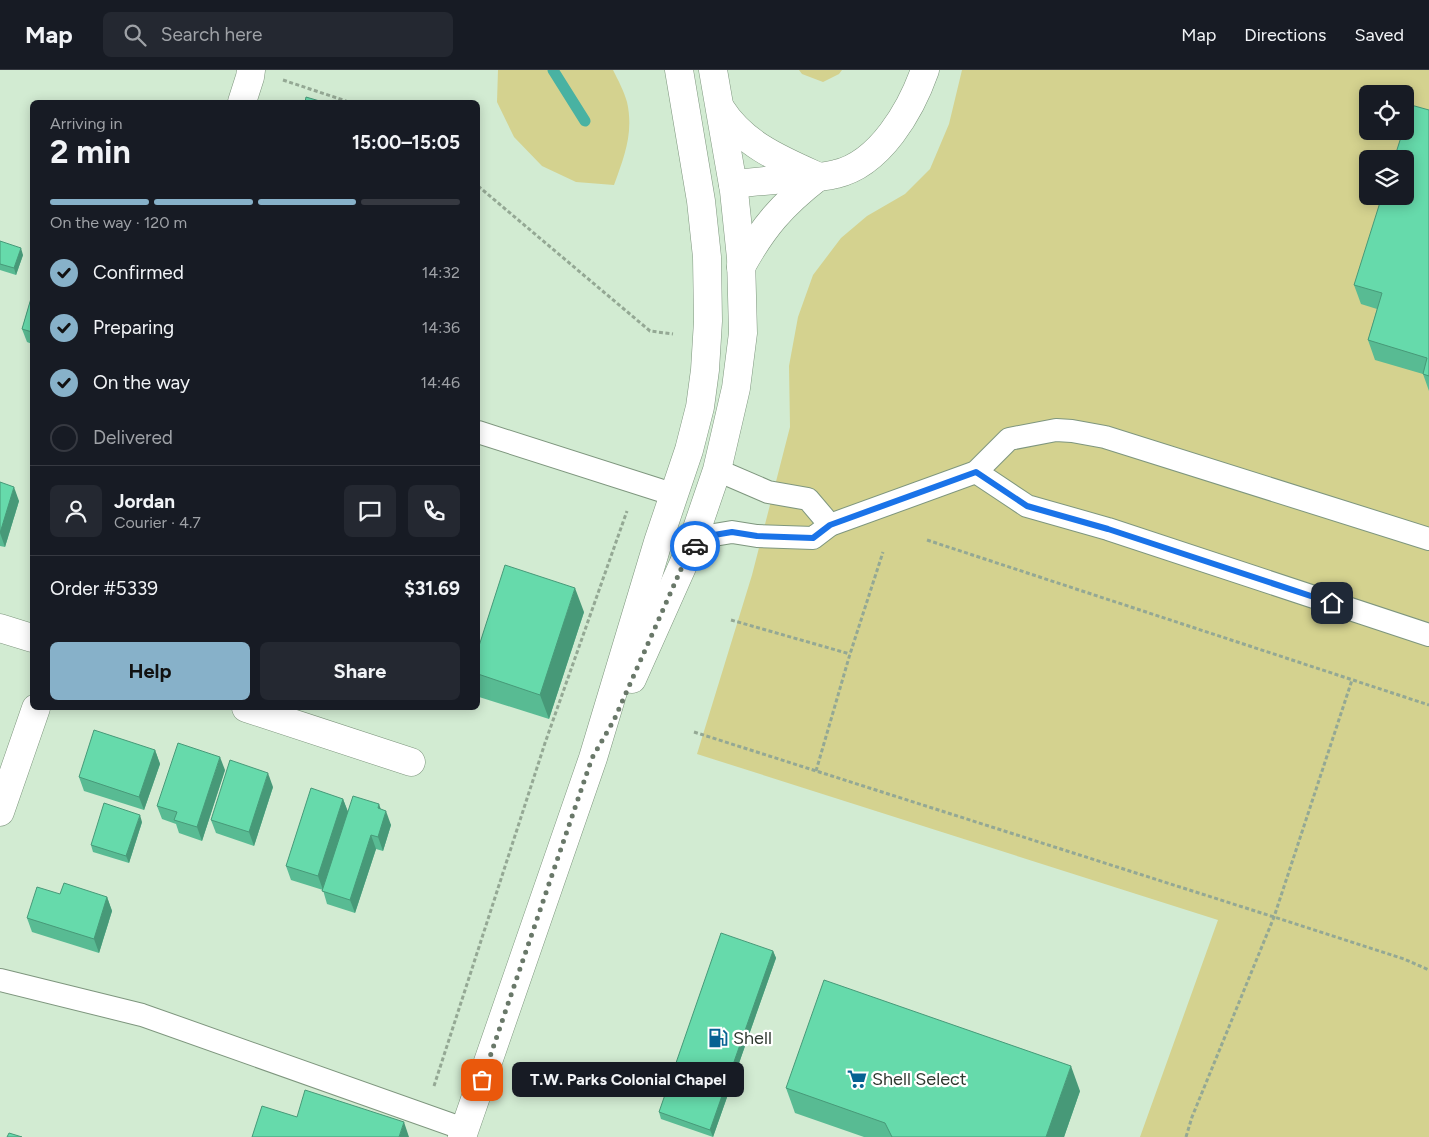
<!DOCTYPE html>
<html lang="en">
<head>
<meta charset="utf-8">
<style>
	body { margin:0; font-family:Figtree,sans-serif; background:#242831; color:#f1f3f6; height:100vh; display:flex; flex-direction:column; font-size:19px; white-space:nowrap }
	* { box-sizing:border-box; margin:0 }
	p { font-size:16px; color:#9ea1a6 }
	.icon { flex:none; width:28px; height:28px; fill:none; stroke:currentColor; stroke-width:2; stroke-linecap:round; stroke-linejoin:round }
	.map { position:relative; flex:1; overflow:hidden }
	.details { position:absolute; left:30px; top:30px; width:450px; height:610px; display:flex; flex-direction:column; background:#171b24; border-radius:8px; box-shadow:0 2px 12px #0003 }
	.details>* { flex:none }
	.fabs { position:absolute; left:1359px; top:15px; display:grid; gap:10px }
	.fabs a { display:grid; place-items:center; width:55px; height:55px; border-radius:8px; background:#171b24; box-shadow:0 2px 12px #0003; font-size:25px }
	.pin { position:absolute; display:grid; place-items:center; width:42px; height:42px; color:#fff; margin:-21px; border-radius:10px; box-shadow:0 2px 8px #0006 }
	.courier { position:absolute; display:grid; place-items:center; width:50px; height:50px; margin:-25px; border:4px solid #1a73e8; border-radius:50%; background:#fff; color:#222; box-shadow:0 1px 6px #0007 }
	.bubble { position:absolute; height:35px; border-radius:8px; background:#171b24; box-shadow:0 2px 12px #0003; font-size:16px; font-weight:700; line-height:35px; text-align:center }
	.overview em { font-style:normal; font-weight:700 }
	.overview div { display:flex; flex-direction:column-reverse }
	.overview { display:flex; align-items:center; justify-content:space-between; height:85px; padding:0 20px }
	h1 { font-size:32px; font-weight:700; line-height:38px }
	.bar { display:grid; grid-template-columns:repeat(4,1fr); gap:8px 5px; align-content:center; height:60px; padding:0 20px }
	.bar i { height:6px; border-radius:4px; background:#363941 }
	.bar .active { background:#87b1c9 }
	.bar p { grid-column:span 4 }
	.line { display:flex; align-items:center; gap:12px; padding:0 20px; border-top:1px solid #363941 }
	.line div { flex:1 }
	.round { display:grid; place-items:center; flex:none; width:52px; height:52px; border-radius:8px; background:#242831 }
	ol { padding:0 20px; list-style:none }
	li { display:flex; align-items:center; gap:15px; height:55px }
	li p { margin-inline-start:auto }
	li .icon { padding:5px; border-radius:50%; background:#87b1c9; color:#111; stroke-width:4 }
	li:last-child { color:#9ea1a6 }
	li i { width:28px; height:28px; border:2px solid #363941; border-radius:50% }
	.primary-button { display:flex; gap:10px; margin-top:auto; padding:10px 20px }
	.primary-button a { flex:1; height:58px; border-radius:8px; background:#87b1c9; color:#111; font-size:20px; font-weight:700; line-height:58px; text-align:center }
	.primary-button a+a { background:#242831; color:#f1f3f6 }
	header { display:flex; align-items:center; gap:30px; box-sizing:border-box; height:70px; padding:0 25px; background:#171b24; border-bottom:1px solid #363941 }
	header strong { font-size:24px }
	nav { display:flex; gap:28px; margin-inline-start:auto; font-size:18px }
	.search { width:350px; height:45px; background:#242831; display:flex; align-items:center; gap:12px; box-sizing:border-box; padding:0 18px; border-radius:8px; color:#9ea1a6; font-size:19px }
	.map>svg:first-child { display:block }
	.green { fill:#d4d28f; fill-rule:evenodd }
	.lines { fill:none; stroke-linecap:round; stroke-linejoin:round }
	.stream { stroke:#49b2a2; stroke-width:11 }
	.service-casing { stroke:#7e967e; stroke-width:24 }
	.minor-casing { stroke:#7e967e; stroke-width:29 }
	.secondary-casing { stroke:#7e967e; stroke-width:29 }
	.path { stroke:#94a894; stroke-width:3; stroke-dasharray:4 2.5; stroke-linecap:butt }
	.service { stroke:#fff; stroke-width:22 }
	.minor { stroke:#fff; stroke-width:28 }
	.secondary { stroke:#fff; stroke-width:28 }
	.wall { fill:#58bb93 }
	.shaded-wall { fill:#479978 }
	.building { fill:#66daab; stroke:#479978 }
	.done { stroke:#697869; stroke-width:5; stroke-dasharray:0 9 }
	.route { stroke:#1a73e8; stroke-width:6 }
	.labels { text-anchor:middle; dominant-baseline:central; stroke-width:4.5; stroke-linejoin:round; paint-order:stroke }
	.poi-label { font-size:18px; fill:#303a30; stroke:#fff; text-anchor:start }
</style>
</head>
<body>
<header>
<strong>Map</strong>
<div class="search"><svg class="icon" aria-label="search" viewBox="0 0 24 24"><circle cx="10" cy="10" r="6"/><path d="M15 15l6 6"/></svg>Search here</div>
<nav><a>Map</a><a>Directions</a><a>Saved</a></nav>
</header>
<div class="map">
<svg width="1429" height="1067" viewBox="0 0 1429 1067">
	<rect width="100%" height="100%" fill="#d2ebd2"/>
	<g class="green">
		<path d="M498 0H613C618 10 624 21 627 32 634 63 624 87 614 115L576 112 542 96 514 67 497 32Z"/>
		<polygon points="799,0 842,0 839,4 823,12 802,4"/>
		<path d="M962 0H1429V1067H1140L1218 850 697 684 752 505 790 357 789 296 798 247 813 205 841 168 867 146 905 124 930 99 949 54ZM1368 24H1405V61H1368ZM1368 89H1405V126H1368Z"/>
	</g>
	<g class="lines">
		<polyline class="stream" points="553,0 585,51"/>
		<defs>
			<g id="service">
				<polyline points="478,362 675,425"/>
				<polyline points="717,400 768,422 808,429 830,455"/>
				<polyline points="976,402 1027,436 1108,459 1429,565"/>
				<polyline points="690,479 714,465 732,462 757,466 813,468 830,455 976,402 1009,369 1056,360 1072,361 1105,367 1429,469"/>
				<polyline points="0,910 142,945 464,1059"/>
			</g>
			<g id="minor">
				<polyline points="242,32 250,7 251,0"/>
				<polyline points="0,558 32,568"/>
				<polyline points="246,638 411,692"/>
				<polyline points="0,742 36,638"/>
			</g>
			<g id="secondary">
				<path d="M721 39C743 74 781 90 817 106"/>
				<path d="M733 114C752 112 771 110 790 109 805 108 821 108 836 104 880 94 911 40 925 0"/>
				<path d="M741 197C763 157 782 135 818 107"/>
				<polyline points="632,609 690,479 717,400 736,318 743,263 741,188 734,121 713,0"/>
				<polyline points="462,1067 593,688 658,472 689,380 700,337 705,300 708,251 707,187 701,131 679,0"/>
			</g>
		</defs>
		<use href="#service" class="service-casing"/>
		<use href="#minor" class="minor-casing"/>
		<use href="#secondary" class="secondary-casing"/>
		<g class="path">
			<polyline points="283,10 349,32"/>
			<polyline points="478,116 650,261 673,264"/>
			<polyline points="927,470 1429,635"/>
			<polyline points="731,550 850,584"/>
			<polyline points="694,662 1274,847 1404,889 1429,900"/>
			<polyline points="816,701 850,584 883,482"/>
			<polyline points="434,1016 545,673 627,441"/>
			<polyline points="1186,1067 1192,1047 1274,847 1352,610"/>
		</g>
		<use href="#service" class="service"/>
		<use href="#minor" class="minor"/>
		<use href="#secondary" class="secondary"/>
	</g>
	<g class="wall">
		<polygon points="1429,40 1429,321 1423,304 1375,290 1368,270 1377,239 1361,234 1354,215"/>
		<polygon points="0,171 23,185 16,205 0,200"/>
		<polygon points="32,225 32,274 27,272 22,259"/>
		<polygon points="0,412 19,431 5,477 0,476"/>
		<polygon points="584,542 549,649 479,627 478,622 478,579"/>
		<polygon points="155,680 160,694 144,740 84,721 79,707"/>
		<polygon points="225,700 202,771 179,763 176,754 162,749 157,736"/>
		<polygon points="273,717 254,776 216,763 211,750"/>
		<polygon points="343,729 348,742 381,740 391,755 383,781 376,779 355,843 327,834 323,820 291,810 286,796"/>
		<polygon points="142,752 129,793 93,782 91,775"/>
		<polygon points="60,824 107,827 112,841 99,883 32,862 27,848"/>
		<polygon points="773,881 776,888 713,1067 661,1049 659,1042"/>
		<polygon points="786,1018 1080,1021 1064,1067 864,1067 795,1043"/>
	</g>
	<g class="shaded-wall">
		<polygon points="21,178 23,185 16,205 14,198"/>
		<polygon points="14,417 19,431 5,477 0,463"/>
		<polygon points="575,518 584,542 549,649 540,625"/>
		<polygon points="155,680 160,694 144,740 139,727"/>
		<polygon points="220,687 225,700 202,771 197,757"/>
		<polygon points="268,703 273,717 254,776 249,762"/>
		<polygon points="343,729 348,742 323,820 318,806"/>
		<polygon points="379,734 384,748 386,741 391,755 383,781 378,767 378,738"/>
		<polygon points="140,745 142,752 129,793 126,786"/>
		<polygon points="371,765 376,779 355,843 350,830"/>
		<polygon points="107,827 112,841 99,883 94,869"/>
		<polygon points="773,881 776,888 713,1067 710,1060"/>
		<polygon points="1071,996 1080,1021 1064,1067 1046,1067"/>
		<polygon points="404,1052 409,1067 399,1067"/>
	</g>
	<g class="building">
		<polygon points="306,27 323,32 305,32"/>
		<polygon points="1411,35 1429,40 1429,306 1423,304 1427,288 1368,270 1382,223 1354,215 1382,126 1405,126 1405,89 1394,89 1403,61 1405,61 1405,54"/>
		<polygon points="0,171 21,178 14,198 0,194"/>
		<polygon points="32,225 32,262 22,259"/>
		<polygon points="0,412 14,417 0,463"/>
		<polygon points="505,495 575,518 540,625 478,604 478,579"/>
		<polygon points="94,660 155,680 139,727 79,707"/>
		<polygon points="178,673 220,687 197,757 174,750 177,742 157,736"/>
		<polygon points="230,690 268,703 249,762 211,750"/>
		<polygon points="311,718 343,729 318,806 286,796"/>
		<polygon points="353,726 379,734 378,738 386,741 378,767 371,765 350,830 322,821"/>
		<polygon points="104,733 140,745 126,786 91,775"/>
		<polygon points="64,813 107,827 94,869 27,848 37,817 60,824"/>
		<polygon points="721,863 773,881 710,1060 659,1042"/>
		<polygon points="824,910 1071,996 1046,1067 892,1067 885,1053 786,1018"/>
		<polygon points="305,1020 404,1052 399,1067 252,1067 262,1036 297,1047"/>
		<polygon points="9,1063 22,1067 7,1067"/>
	</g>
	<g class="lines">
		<polyline class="done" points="482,1010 592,688 614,650 690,479 695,476"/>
		<polyline class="route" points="695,476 714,465 732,462 757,466 813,468 830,455 976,402 1027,436 1108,459 1332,533"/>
	</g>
	<defs>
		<symbol id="fuel-bare" viewBox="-9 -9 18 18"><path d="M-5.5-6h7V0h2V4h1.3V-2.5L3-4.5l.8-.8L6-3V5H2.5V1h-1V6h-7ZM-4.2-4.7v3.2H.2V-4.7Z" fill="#066192" stroke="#fff" stroke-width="2.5" paint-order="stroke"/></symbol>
		<symbol id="supermarket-bare" viewBox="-9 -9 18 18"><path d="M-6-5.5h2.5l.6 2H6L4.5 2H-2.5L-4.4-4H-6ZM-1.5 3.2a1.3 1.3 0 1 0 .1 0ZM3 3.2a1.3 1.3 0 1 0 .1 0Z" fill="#066192" stroke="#fff" stroke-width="2.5" paint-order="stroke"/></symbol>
	</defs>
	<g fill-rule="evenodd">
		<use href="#fuel-bare" x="704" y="954" width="28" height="28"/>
		<use href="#supermarket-bare" x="843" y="995" width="28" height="28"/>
	</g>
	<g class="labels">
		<g class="poi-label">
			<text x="733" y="968">Shell</text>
			<text x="872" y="1009">Shell Select</text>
		</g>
	</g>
</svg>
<div class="fabs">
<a><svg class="icon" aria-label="locate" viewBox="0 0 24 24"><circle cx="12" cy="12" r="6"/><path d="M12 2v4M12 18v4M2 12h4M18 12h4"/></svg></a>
<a><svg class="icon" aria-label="layers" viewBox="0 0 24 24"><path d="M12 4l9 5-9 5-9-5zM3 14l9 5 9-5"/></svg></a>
</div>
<div class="pin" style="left:482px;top:1010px;background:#ea580c"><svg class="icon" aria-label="bag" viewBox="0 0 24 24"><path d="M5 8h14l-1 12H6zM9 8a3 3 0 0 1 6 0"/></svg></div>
<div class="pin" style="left:1332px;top:533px;background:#1f2937"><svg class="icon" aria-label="home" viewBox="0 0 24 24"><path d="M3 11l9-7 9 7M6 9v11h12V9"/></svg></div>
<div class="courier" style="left:695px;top:476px"><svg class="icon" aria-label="car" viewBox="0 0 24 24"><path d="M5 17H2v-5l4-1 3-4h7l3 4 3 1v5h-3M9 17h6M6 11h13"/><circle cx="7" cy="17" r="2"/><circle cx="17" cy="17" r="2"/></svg></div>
<div class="bubble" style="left:512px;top:992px;width:232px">T.W. Parks Colonial Chapel</div>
<section class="details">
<div class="overview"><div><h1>2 min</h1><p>Arriving in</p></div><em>15:00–15:05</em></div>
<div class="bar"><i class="active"></i><i class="active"></i><i class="active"></i><i></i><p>On the way · 120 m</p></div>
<ol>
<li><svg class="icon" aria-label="check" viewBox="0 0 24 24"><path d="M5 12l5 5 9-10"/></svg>Confirmed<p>14:32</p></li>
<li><svg class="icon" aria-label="check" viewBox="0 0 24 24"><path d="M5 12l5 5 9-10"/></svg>Preparing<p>14:36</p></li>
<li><svg class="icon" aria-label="check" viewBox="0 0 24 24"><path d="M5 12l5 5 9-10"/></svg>On the way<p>14:46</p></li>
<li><i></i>Delivered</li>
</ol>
<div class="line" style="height:90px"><a class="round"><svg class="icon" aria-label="person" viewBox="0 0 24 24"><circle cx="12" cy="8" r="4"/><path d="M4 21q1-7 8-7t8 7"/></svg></a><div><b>Jordan</b><p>Courier · 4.7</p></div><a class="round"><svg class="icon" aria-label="chat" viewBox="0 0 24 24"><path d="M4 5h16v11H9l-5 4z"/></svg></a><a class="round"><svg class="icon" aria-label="phone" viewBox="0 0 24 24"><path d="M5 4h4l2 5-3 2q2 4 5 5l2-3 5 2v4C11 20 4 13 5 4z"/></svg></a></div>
<div class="line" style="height:65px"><div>Order #5339</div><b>$31.69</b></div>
<div class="primary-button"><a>Help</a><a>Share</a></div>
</section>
</div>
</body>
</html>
